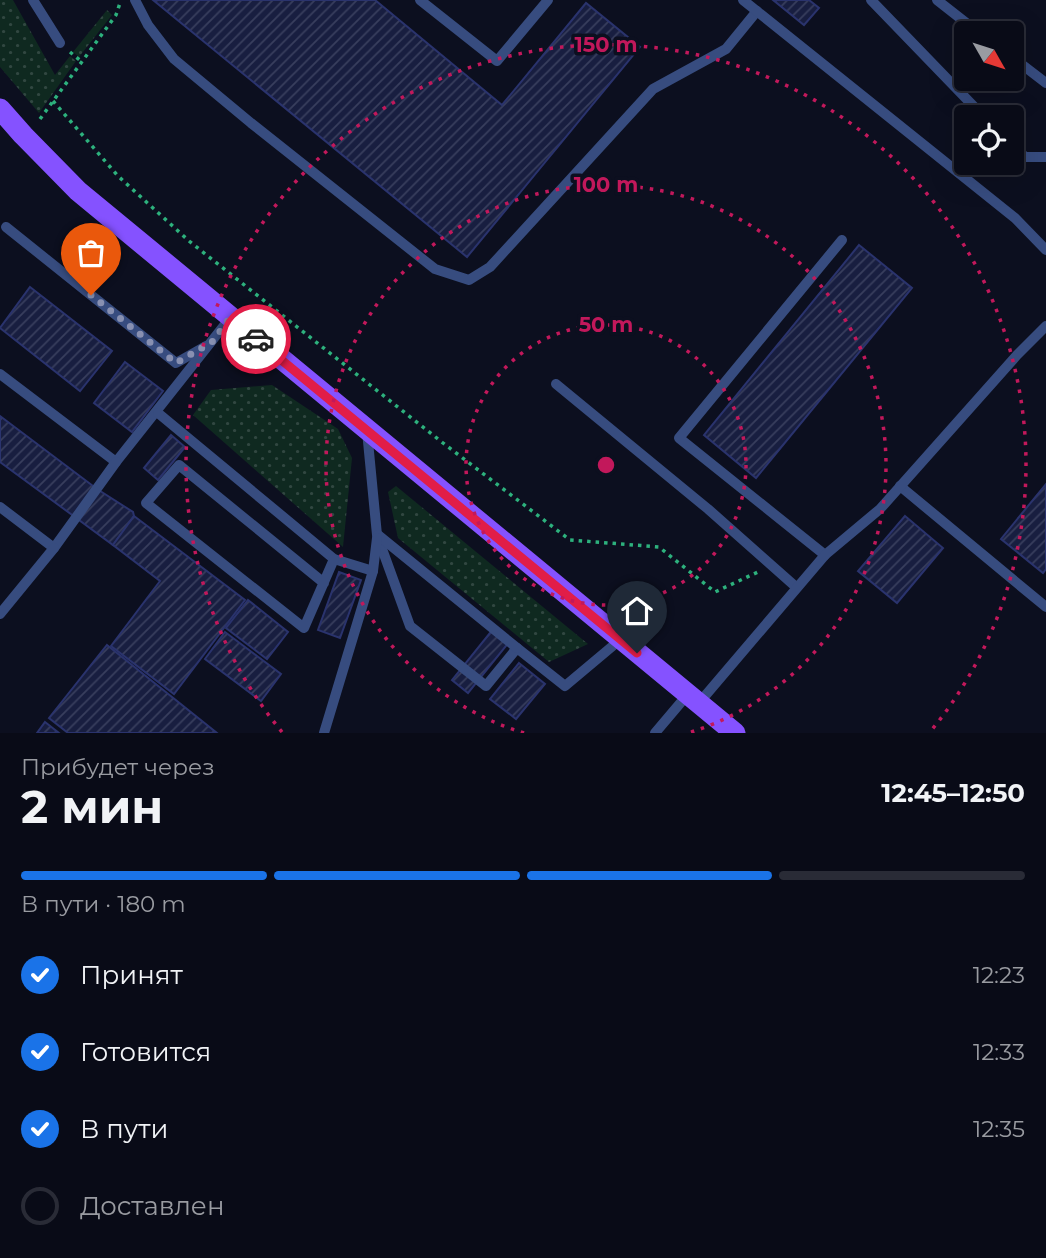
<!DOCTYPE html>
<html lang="ru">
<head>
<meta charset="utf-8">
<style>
	body { margin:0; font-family:Montserrat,sans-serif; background:#171924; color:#f1f3f6; height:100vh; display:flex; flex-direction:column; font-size:26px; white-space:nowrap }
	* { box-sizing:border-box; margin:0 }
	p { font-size:23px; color:#999ba1 }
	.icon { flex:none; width:38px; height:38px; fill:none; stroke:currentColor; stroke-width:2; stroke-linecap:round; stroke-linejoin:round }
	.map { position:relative; height:733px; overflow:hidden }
	.sheet { display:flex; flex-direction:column; background:#090b17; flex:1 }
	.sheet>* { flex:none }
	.needle { width:46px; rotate:129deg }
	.controls { position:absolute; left:954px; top:21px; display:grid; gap:14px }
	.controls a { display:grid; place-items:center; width:70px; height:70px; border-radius:7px; background:#090b17; box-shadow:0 7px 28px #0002,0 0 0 2px #292b36; font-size:35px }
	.pin { position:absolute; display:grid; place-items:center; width:60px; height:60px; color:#fff; margin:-72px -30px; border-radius:50% 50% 50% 0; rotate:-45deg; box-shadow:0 0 7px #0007 }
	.pin .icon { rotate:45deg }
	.courier { position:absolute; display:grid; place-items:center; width:70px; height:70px; margin:-35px; border:5px solid #e11d48; border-radius:50%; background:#fff; color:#222; box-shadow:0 2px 9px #0007 }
	.summary em { font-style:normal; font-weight:700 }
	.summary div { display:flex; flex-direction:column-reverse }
	.summary { display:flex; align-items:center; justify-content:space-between; height:119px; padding:0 21px }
	h1 { font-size:46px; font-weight:700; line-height:52px }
	.bar { display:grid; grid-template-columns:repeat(4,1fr); gap:10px 7px; align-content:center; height:84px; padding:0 21px }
	.bar i { height:9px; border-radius:5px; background:#292b36 }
	.bar .selected { background:#1a73e8 }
	.bar p { grid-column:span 4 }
	ol { padding:0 21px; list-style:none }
	li { display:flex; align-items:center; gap:21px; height:77px }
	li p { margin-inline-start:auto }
	li .icon { padding:7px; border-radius:50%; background:#1a73e8; color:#fff; stroke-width:4 }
	li:last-child { color:#999ba1 }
	li i { width:38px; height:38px; border:4px solid #292b36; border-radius:50% }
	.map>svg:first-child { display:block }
	.grass { fill:url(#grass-dots) }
	.building { fill:url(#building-hatch); stroke:#2a336d; stroke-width:2 }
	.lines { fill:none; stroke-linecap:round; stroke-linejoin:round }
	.path { stroke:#2db17d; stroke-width:3.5; stroke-dasharray:3.5 5; stroke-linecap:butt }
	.service { stroke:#374c7f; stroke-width:10 }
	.primary { stroke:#8552ff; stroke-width:21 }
	.done { stroke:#8890b1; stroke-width:7; stroke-dasharray:0 12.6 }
	.route { stroke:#e11d48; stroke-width:9 }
	.ring { fill:none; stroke:#c2185b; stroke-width:3.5; stroke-dasharray:3.5 7 }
	.centre { fill:#c2185b; stroke:#0c0f1f; stroke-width:3.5 }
	.ring-label { font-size:21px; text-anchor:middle; font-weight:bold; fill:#c2185b; stroke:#0c0f1f; stroke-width:7; stroke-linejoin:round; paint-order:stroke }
</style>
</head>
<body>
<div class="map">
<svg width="1046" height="733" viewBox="0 0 1046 733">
	<defs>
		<pattern id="grass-dots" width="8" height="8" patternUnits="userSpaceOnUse" patternTransform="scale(1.75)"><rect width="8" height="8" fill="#0f2920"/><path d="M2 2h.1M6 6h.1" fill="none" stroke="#314741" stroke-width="1.8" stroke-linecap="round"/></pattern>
		<pattern id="building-hatch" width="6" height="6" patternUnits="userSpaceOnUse" patternTransform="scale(1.75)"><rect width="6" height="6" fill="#181e40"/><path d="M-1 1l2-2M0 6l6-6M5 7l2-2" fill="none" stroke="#383e5d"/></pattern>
	</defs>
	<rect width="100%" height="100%" fill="#0c0f1f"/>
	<g class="grass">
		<polygon points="0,0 13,0 55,75 70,56 76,61 39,113 0,67"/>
		<polygon points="107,10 112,15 79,57 73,52"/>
		<polygon points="272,385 338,429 352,458 343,547 193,415 211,390"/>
		<polygon points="396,486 588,644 549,662 398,538 388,492"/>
	</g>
	<g class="building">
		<polygon points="153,0 375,0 502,105 586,3 640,47 467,257"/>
		<polygon points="773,0 809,0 819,8 804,25"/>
		<polygon points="859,245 912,288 756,478 704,435"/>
		<polygon points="30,287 112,351 80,391 0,328"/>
		<polygon points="125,362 163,391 132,432 94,403"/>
		<polygon points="0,416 97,489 133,512 134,516 113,545 0,462"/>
		<polygon points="171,435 185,447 158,480 144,468"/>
		<polygon points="1046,484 1046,569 1043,573 1001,539"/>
		<polygon points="134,516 245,600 174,694 111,646 160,581 113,545"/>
		<polygon points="905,516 943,548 897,603 858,571"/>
		<polygon points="339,572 361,580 340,638 318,630"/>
		<polygon points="248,600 288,632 267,659 226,628"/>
		<polygon points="494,628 510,641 468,693 452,680"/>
		<polygon points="225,632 281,674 261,701 205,659"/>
		<polygon points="107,645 217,733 68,733 49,718"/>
		<polygon points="519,663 545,684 516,719 490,699"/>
		<polygon points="45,722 59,733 37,733"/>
	</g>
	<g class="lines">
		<g class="path">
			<polyline points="70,52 82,62"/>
			<polyline points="53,101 118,176 189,241 443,443 570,540 659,547 715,592 760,571"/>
			<polyline points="40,119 116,15 120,3"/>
		</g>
		<g class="service">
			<polyline points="33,0 60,43"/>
			<polyline points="135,0 148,25 174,59 251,123 435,269 469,280 490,267 653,89 726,49 757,11"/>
			<polyline points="420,0 497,61 548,0"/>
			<polyline points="743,0 1015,218 1046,250"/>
			<polyline points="871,0 984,117"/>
			<polyline points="937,0 979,33"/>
			<polyline points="1012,57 1046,83"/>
			<polyline points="1012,144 1025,157 1046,157"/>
			<polyline points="6,227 176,363 206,346"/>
			<polyline points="0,374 116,462 230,318"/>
			<polyline points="556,384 708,509 796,587"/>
			<polyline points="158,413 334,559 373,571"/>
			<polyline points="367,431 377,535 410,626 486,686 517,648 565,686 621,639"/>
			<polyline points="900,486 1046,607"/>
			<polyline points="0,507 54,548 116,462"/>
			<polyline points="378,535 517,648"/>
			<polyline points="825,555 679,438 842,240"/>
			<polyline points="324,583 179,465 146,503 304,628 334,559"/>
			<polyline points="0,614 54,548"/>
			<polyline points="699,703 825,555 880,509 1017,355 1046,326"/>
			<polyline points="324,733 373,571 377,538"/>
			<polyline points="655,733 688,694"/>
		</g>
		<polyline class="primary" points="0,109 23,135 78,191 735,733"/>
	</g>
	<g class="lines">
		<polyline class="done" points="91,295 176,363 212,342 230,318 256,339"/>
		<polyline class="route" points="256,339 637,653"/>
	</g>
	<g class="ring">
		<circle cx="606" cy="465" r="140"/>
		<path d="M524 733A280 280 0 1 1 688 733"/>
		<path d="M282 732A420 420 0 1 1 930 732"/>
	</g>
	<circle cx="606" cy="465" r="10" class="centre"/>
	<g class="ring-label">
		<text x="606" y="52">150 m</text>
		<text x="606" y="192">100 m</text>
		<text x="606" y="332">50 m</text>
	</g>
</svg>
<div class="controls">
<a><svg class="needle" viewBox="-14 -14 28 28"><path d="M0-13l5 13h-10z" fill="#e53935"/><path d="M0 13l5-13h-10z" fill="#999ba1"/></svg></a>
<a><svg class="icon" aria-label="locate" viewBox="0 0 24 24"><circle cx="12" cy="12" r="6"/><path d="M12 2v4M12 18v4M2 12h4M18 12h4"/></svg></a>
</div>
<div class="pin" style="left:91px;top:295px;background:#ea580c"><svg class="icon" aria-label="bag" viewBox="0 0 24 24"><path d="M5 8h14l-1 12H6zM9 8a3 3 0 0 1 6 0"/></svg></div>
<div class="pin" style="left:637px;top:653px;background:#1f2937"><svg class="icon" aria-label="home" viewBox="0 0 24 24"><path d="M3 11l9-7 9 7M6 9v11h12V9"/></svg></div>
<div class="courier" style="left:256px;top:339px"><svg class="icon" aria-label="car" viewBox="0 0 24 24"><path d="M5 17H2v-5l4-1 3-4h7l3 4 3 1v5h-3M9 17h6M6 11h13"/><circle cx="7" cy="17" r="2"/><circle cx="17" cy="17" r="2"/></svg></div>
</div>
<section class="sheet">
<div class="summary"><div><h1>2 мин</h1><p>Прибудет через</p></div><em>12:45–12:50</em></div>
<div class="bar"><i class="selected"></i><i class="selected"></i><i class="selected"></i><i></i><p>В пути · 180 m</p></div>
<ol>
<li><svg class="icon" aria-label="check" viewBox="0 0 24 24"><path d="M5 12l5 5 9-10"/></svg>Принят<p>12:23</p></li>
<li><svg class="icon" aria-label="check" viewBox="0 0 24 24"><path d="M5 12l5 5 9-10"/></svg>Готовится<p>12:33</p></li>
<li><svg class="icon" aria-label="check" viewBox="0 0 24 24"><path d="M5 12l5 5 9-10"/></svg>В пути<p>12:35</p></li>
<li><i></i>Доставлен</li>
</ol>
</section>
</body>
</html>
